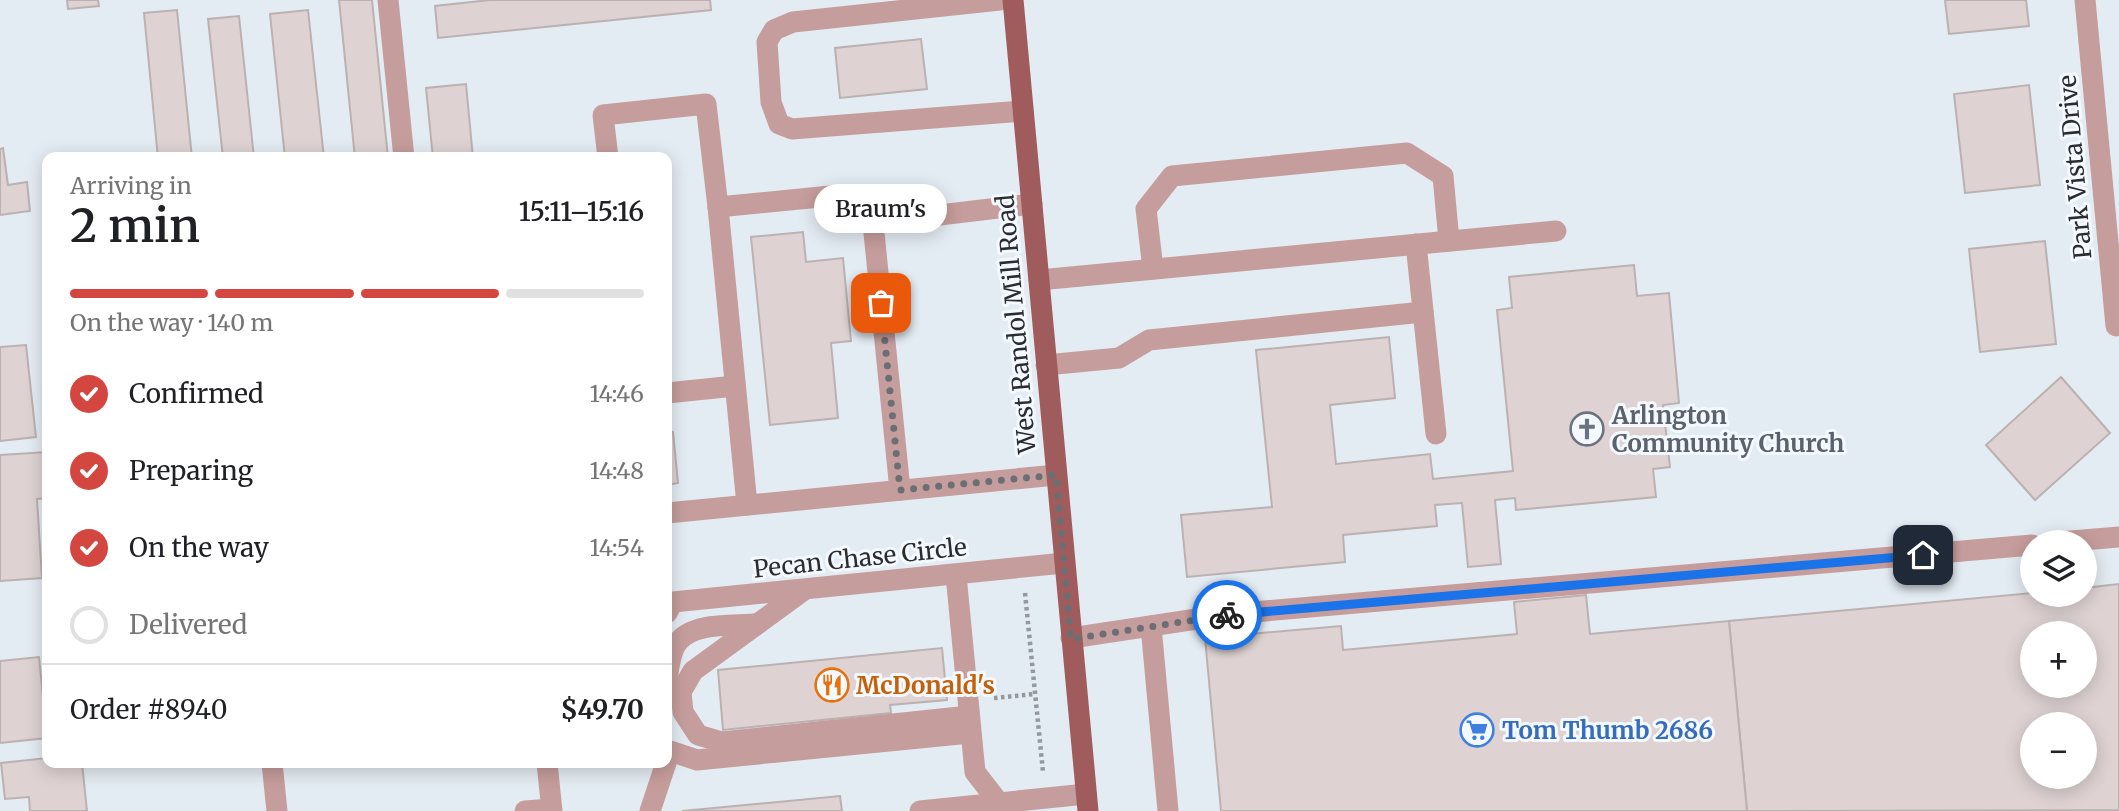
<!DOCTYPE html>
<html lang="en">
<head>
<meta charset="utf-8">
<style>
	body { margin:0; font-family:Merriweather,serif; background:#f2f2f2; color:#202124; height:100vh; display:flex; flex-direction:column; font-size:26px; white-space:nowrap }
	* { box-sizing:border-box; margin:0 }
	p { font-size:23px; color:#757577 }
	.icon { flex:none; width:38px; height:38px; fill:none; stroke:currentColor; stroke-width:2; stroke-linecap:round; stroke-linejoin:round }
	.map { position:relative; flex:1; overflow:hidden }
	.side { position:absolute; left:42px; top:152px; width:630px; height:616px; display:flex; flex-direction:column; background:#fff; border-radius:14px; box-shadow:0 4px 18px #0003 }
	.side>* { flex:none }
	.controls { position:absolute; left:2020px; top:530px; display:grid; gap:14px }
	.controls a { display:grid; place-items:center; width:77px; height:77px; border-radius:50%; background:#fff; box-shadow:0 4px 18px #0003; font-size:35px }
	.pin { position:absolute; display:grid; place-items:center; width:60px; height:60px; color:#fff; margin:-30px; border-radius:14px; box-shadow:0 4px 10px #0006 }
	.courier { position:absolute; display:grid; place-items:center; width:70px; height:70px; margin:-35px; border:5px solid #1a73e8; border-radius:50%; background:#fff; color:#222; box-shadow:0 2px 9px #0007 }
	.bubble { position:absolute; height:49px; border-radius:24px; background:#fff; box-shadow:0 4px 18px #0003; font-size:23px; font-weight:600; line-height:49px; text-align:center }
	.headline em { font-style:normal; font-weight:600 }
	.headline div { display:flex; flex-direction:column-reverse }
	.headline { display:flex; align-items:center; justify-content:space-between; height:119px; padding:0 28px }
	h1 { font-size:46px; font-weight:600; line-height:52px }
	.bar { display:grid; grid-template-columns:repeat(4,1fr); gap:10px 7px; align-content:center; height:84px; padding:0 28px }
	.bar i { height:9px; border-radius:5px; background:#e0e0e0 }
	.bar .selected { background:#d44640 }
	.bar p { grid-column:span 4 }
	.line { display:flex; align-items:center; gap:18px; padding:0 28px; border-top:2px solid #e0e0e0 }
	.line div { flex:1 }
	ol { padding:0 28px; list-style:none }
	li { display:flex; align-items:center; gap:21px; height:77px }
	li p { margin-inline-start:auto }
	li .icon { padding:7px; border-radius:50%; background:#d44640; color:#fff; stroke-width:4 }
	li:last-child { color:#757577 }
	li i { width:38px; height:38px; border:4px solid #e0e0e0; border-radius:50% }
	.map>svg:first-child { display:block }
	.building { fill:#ded3d2; stroke:#bbb1b0; stroke-width:2; fill-rule:evenodd }
	.lines { fill:none; stroke-linecap:round; stroke-linejoin:round }
	.path { stroke:#94999e; stroke-width:4.5; stroke-dasharray:3.5 3.5; stroke-linecap:butt }
	.minor { stroke:#c59d9c; stroke-width:21 }
	.major { stroke:#a05c5c; stroke-width:21 }
	.done { stroke:#6b6f74; stroke-width:7; stroke-dasharray:0 12.6 }
	.route { stroke:#1a73e8; stroke-width:9 }
	.labels { text-anchor:middle; dominant-baseline:central; stroke-width:6; stroke-linejoin:round; paint-order:stroke }
	.street-label { font-size:24px; fill:#2a2c2f; stroke:#f3f9fe }
	.worship-label { font-size:24px; font-weight:bold; fill:#5b616d; stroke:#f3f9fe; text-anchor:start }
	.food-label { font-size:24px; font-weight:bold; fill:#c56008; stroke:#f3f9fe; text-anchor:start }
	.shop-label { font-size:24px; font-weight:bold; fill:#366cbe; stroke:#f3f9fe; text-anchor:start }
</style>
</head>
<body>
<div class="map">
<svg width="2119" height="811" viewBox="0 0 2119 811">
	<rect width="100%" height="100%" fill="#e4ecf3"/>
	<g class="building">
		<polygon points="67,0 98,0 99,6 68,9"/>
		<polygon points="339,0 372,0 388,158 355,158"/>
		<polygon points="490,0 710,0 711,10 438,38 435,6"/>
		<polygon points="1945,0 2026,0 2029,26 1949,34"/>
		<polygon points="177,10 192,158 158,158 144,13"/>
		<polygon points="308,10 324,158 285,158 270,14"/>
		<polygon points="239,16 254,158 223,158 208,19"/>
		<polygon points="921,39 927,89 840,98 835,48"/>
		<polygon points="466,84 473,158 433,158 426,88"/>
		<polygon points="2029,85 2040,185 1965,193 1954,94"/>
		<polygon points="3,148 8,185 27,182 30,211 0,215 0,149"/>
		<polygon points="803,232 806,262 843,258 851,341 831,343 838,418 770,425 751,237"/>
		<polygon points="2045,241 2056,344 1980,352 1969,249"/>
		<polygon points="1634,265 1637,296 1669,293 1679,403 1663,405 1670,467 1653,469 1656,497 1516,510 1515,498 1495,500 1501,564 1468,567 1462,503 1435,505 1437,526 1343,535 1345,562 1187,577 1181,515 1272,507 1256,350 1389,337 1395,398 1330,405 1336,464 1430,454 1433,479 1513,471 1497,310 1512,308 1509,277"/>
		<polygon points="26,345 36,437 0,441 0,347"/>
		<polygon points="2061,377 2110,433 2035,500 1986,445"/>
		<polygon points="673,432 678,483 667,485 667,433"/>
		<polygon points="47,452 47,498 37,499 42,578 0,581 0,455"/>
		<path d="M2119 584V810L1747 811 1729 621 2032 593V595H2084V588ZM2032 634H2084V686H2032ZM2032 724H2084V777H2032Z"/>
		<polygon points="1586,595 1590,634 1729,621 1747,811 1221,811 1205,638 1341,626 1343,650 1517,634 1514,602"/>
		<polygon points="942,648 947,700 890,705 891,713 723,730 718,670"/>
		<polygon points="39,657 47,738 0,743 0,661"/>
		<polygon points="47,758 47,763 82,763 87,811 30,811 29,797 5,799 1,763"/>
		<polygon points="840,796 842,811 682,811"/>
	</g>
	<g class="lines">
		<g class="path">
			<polyline points="1025,593 1043,772"/>
			<polyline points="994,698 1035,694"/>
		</g>
		<g class="minor">
			<polyline points="388,0 404,158"/>
			<polyline points="1000,0 793,22 774,30 767,42 771,102 779,124 792,129 1023,111"/>
			<polyline points="2085,0 2116,326 2119,325"/>
			<polyline points="608,158 603,115 706,104 718,207"/>
			<polyline points="1416,244 1436,434"/>
			<polyline points="1153,269 1146,209 1172,176 1407,153 1443,176 1449,241"/>
			<polyline points="1039,280 1556,231"/>
			<polyline points="1046,365 1119,358 1149,340 1423,312"/>
			<polyline points="667,393 735,386"/>
			<polyline points="900,490 873,223 1032,204"/>
			<polyline points="747,505 718,207 830,196 873,223"/>
			<polyline points="667,513 1056,475"/>
			<polyline points="2059,542 2119,537"/>
			<polyline points="956,575 975,772 999,803 999,811"/>
			<polyline points="804,590 693,671 681,692 683,712 698,735 722,742 969,716"/>
			<polyline points="667,613 673,602 1064,563"/>
			<polyline points="1151,626 1168,811"/>
			<polyline points="1071,638 1230,614 2032,545"/>
			<path d="M667 680C669 668 670 651 678 642 693 622 732 626 754 624"/>
			<polyline points="670,751 697,760 970,733"/>
			<polyline points="272,763 277,811"/>
			<polyline points="547,763 552,811"/>
			<polyline points="525,811 551,809"/>
			<polyline points="650,811 666,763"/>
			<polyline points="920,811 1086,794"/>
		</g>
		<polyline class="major" points="1013,0 1088,811"/>
	</g>
	<g class="lines">
		<polyline class="done" points="881,303 900,490 1056,475 1071,639 1227,615"/>
		<polyline class="route" points="1227,615 1923,555"/>
	</g>
	<defs>
		<symbol id="church-ring" viewBox="-11 -11 22 22"><circle r="9.5" fill="#f3f9fe" stroke="#6b7280" stroke-width="1.5"/><path d="M-1.2-6h2.4v3.5h3.3v2.4h-3.3V6h-2.4V-.1h-3.3v-2.4h3.3Z" fill="#6b7280"/></symbol>
		<symbol id="restaurant-ring" viewBox="-11 -11 22 22"><circle r="9.5" fill="#f3f9fe" stroke="#e8710a" stroke-width="1.5"/><path d="M-5-6h1v4h1v-4h1v4h1v-4h1v5L-1.5 .5V6h-2V.5L-5-1ZM5-6V6H3V1.5H1.5Q1.5-4 5-6Z" fill="#e8710a"/></symbol>
		<symbol id="supermarket-ring" viewBox="-11 -11 22 22"><circle r="9.5" fill="#f3f9fe" stroke="#3f7fe0" stroke-width="1.5"/><path d="M-6-5.5h2.5l.6 2H6L4.5 2H-2.5L-4.4-4H-6ZM-1.5 3.2a1.3 1.3 0 1 0 .1 0ZM3 3.2a1.3 1.3 0 1 0 .1 0Z" fill="#3f7fe0"/></symbol>
	</defs>
	<g fill-rule="evenodd">
		<use href="#church-ring" x="1568" y="410" width="38" height="38"/>
		<use href="#restaurant-ring" x="813" y="666" width="38" height="38"/>
		<use href="#supermarket-ring" x="1458" y="711" width="38" height="38"/>
	</g>
	<g class="labels">
		<g class="street-label">
			<text transform="translate(2075 167) rotate(-95)">Park Vista Drive</text>
			<text transform="translate(1016 324) rotate(-95)">West Randol Mill Road</text>
			<text transform="translate(860 558) rotate(-6)">Pecan Chase Circle</text>
		</g>
		<g class="worship-label">
			<text x="1612" y="415">Arlington<tspan x="1612" dy="28">Community Church</tspan></text>
		</g>
		<g class="food-label">
			<text x="856" y="685">McDonald's</text>
		</g>
		<g class="shop-label">
			<text x="1502" y="730">Tom Thumb 2686</text>
		</g>
	</g>
</svg>
<div class="controls">
<a><svg class="icon" aria-label="layers" viewBox="0 0 24 24"><path d="M12 4l9 5-9 5-9-5zM3 14l9 5 9-5"/></svg></a>
<a>+</a>
<a>−</a>
</div>
<div class="pin" style="left:881px;top:303px;background:#ea580c"><svg class="icon" aria-label="bag" viewBox="0 0 24 24"><path d="M5 8h14l-1 12H6zM9 8a3 3 0 0 1 6 0"/></svg></div>
<div class="pin" style="left:1923px;top:555px;background:#1f2937"><svg class="icon" aria-label="home" viewBox="0 0 24 24"><path d="M3 11l9-7 9 7M6 9v11h12V9"/></svg></div>
<div class="courier" style="left:1227px;top:615px"><svg class="icon" aria-label="bike" viewBox="0 0 24 24"><circle cx="6" cy="16" r="4"/><circle cx="18" cy="16" r="4"/><path d="M6 16l4-8h5l3 8M10 8l3 8H6M13 5h3"/></svg></div>
<div class="bubble" style="left:814px;top:184px;width:133px">Braum's</div>
<section class="side">
<div class="headline"><div><h1>2 min</h1><p>Arriving in</p></div><em>15:11–15:16</em></div>
<div class="bar"><i class="selected"></i><i class="selected"></i><i class="selected"></i><i></i><p>On the way · 140 m</p></div>
<ol>
<li><svg class="icon" aria-label="check" viewBox="0 0 24 24"><path d="M5 12l5 5 9-10"/></svg>Confirmed<p>14:46</p></li>
<li><svg class="icon" aria-label="check" viewBox="0 0 24 24"><path d="M5 12l5 5 9-10"/></svg>Preparing<p>14:48</p></li>
<li><svg class="icon" aria-label="check" viewBox="0 0 24 24"><path d="M5 12l5 5 9-10"/></svg>On the way<p>14:54</p></li>
<li><i></i>Delivered</li>
</ol>
<div class="line" style="height:91px"><div>Order #8940</div><b>$49.70</b></div>
</section>
</div>
</body>
</html>
